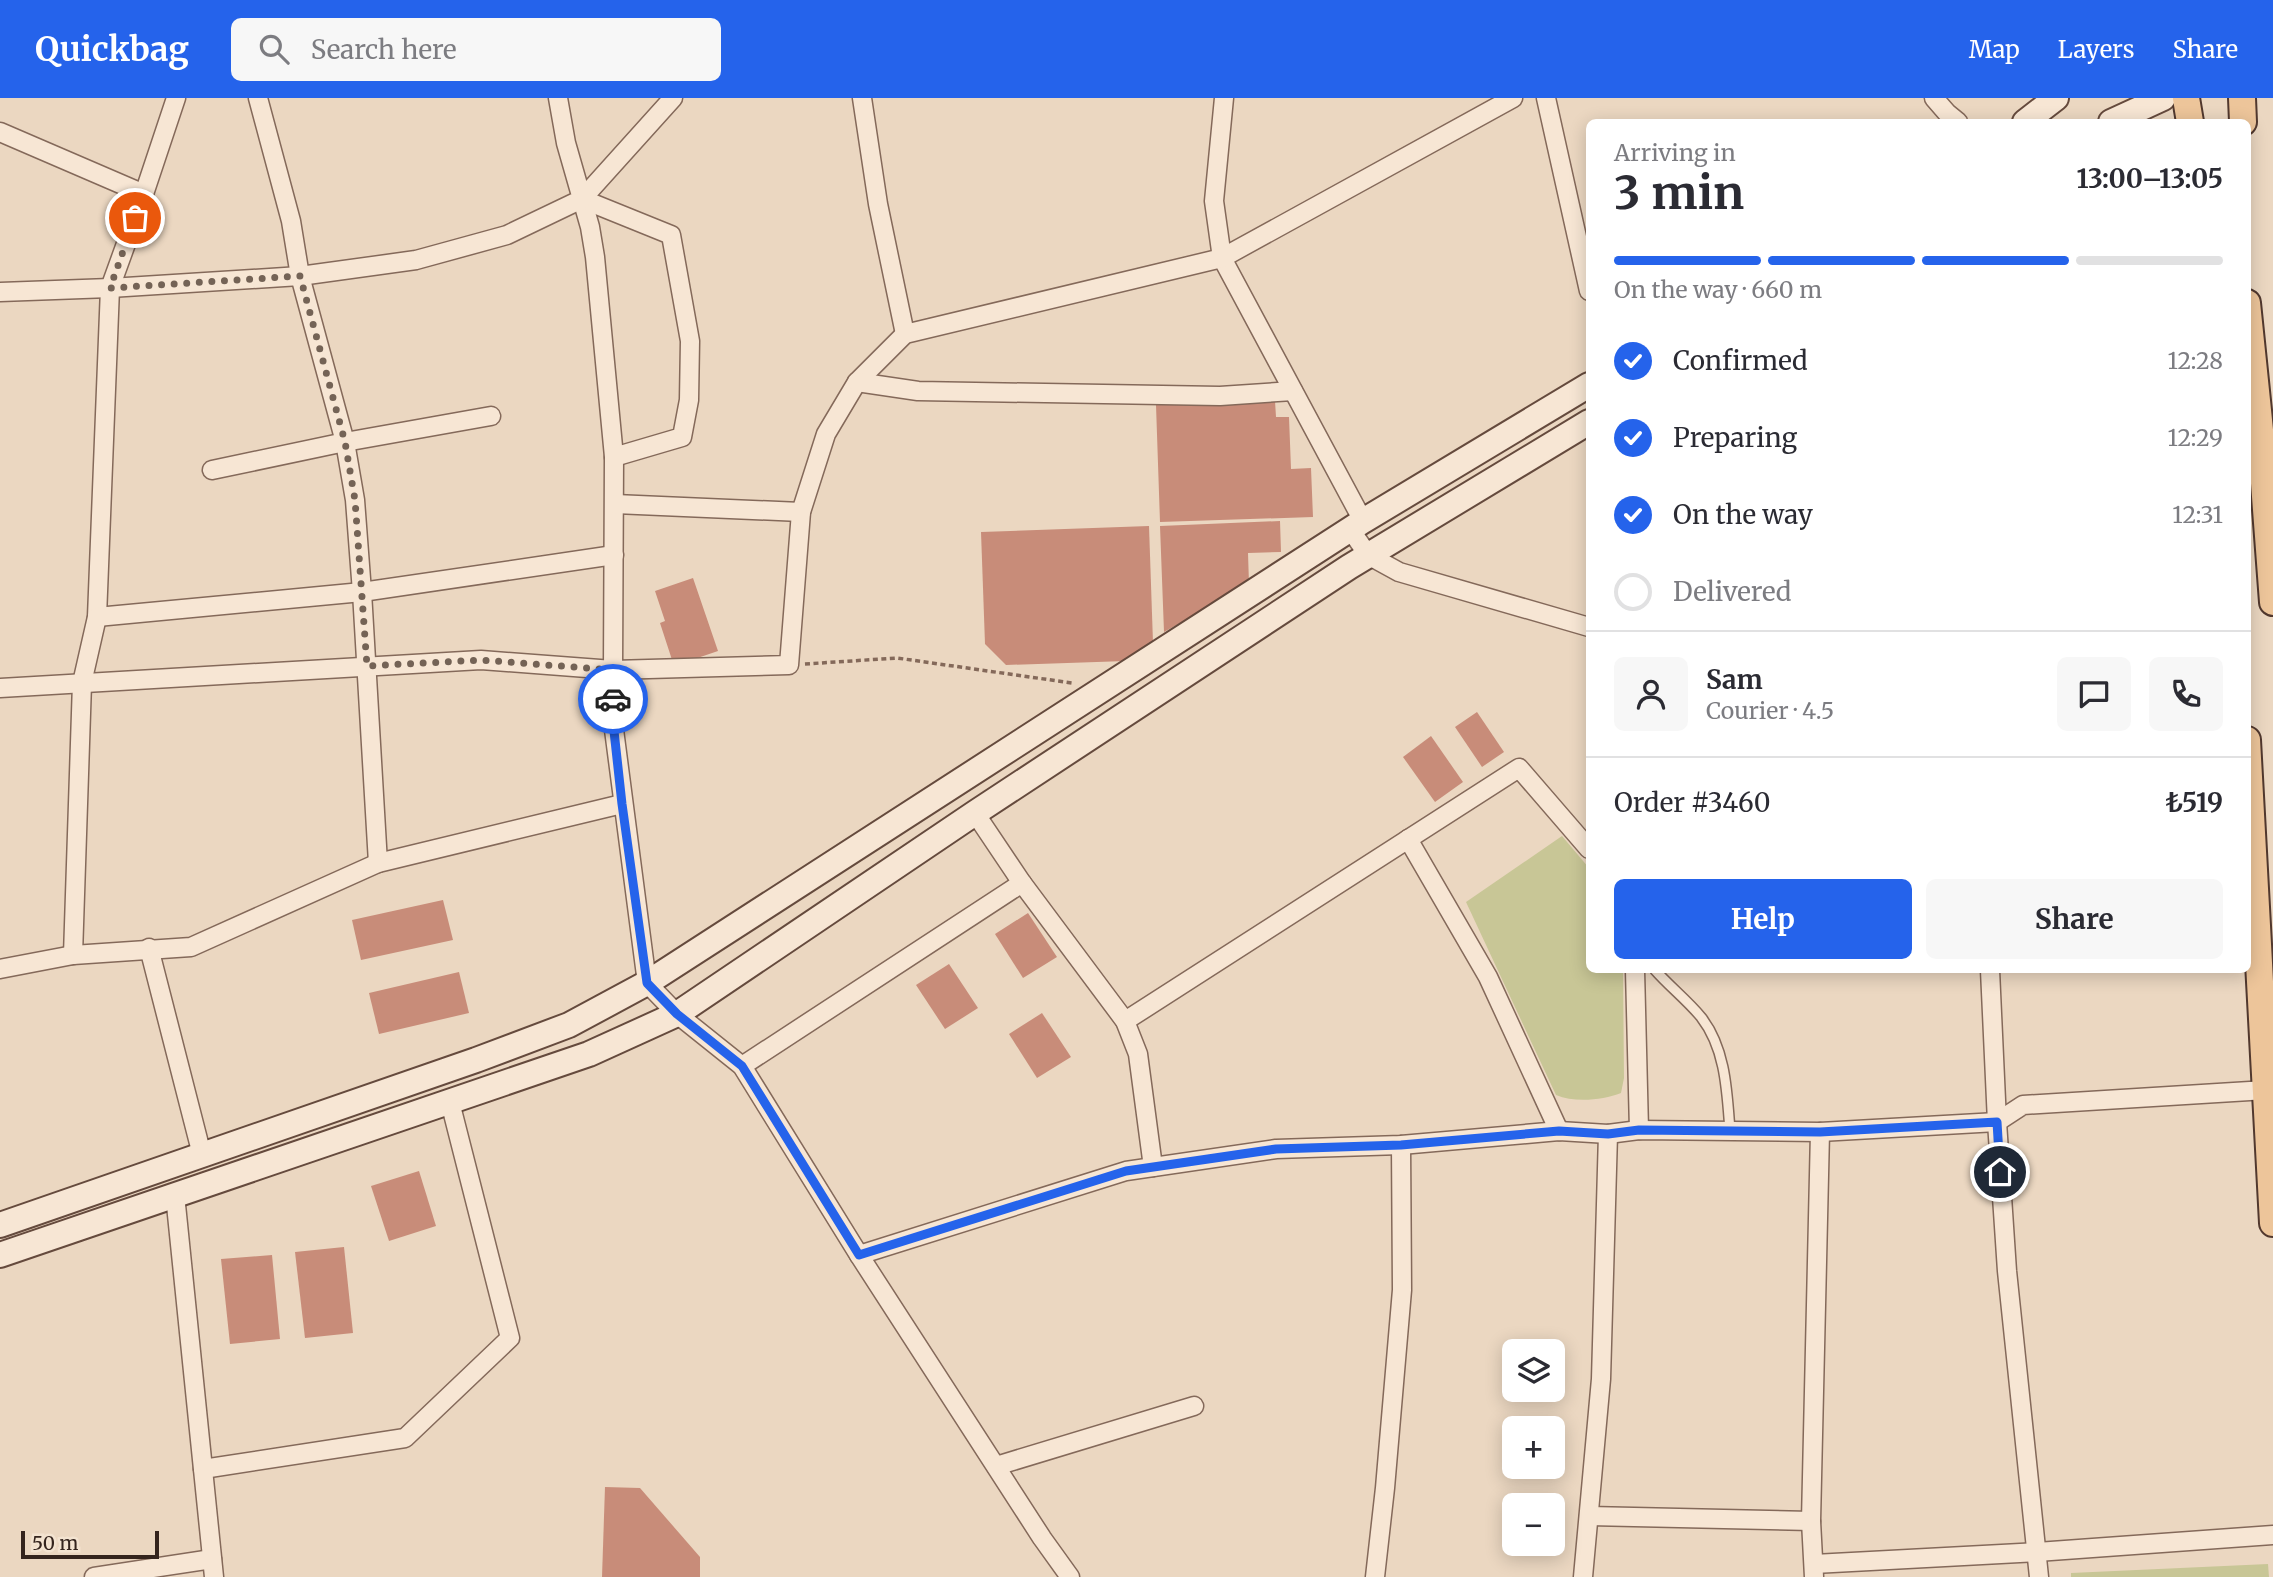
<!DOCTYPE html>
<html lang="en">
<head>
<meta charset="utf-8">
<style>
	body { margin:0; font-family:Merriweather,serif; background:#f7f7f7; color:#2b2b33; height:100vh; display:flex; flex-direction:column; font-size:26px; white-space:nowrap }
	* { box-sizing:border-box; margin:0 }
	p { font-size:23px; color:#7c7c81 }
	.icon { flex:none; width:38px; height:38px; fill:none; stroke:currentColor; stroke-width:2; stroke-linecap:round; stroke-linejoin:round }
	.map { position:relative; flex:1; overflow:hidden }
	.drawer { position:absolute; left:1586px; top:21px; width:665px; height:854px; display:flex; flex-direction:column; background:#fff; border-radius:10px; box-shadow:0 4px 18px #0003 }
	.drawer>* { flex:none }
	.controls { position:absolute; left:1502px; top:1241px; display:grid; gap:14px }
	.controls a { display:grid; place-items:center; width:63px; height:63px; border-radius:10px; background:#fff; box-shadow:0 4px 18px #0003; font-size:35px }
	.scale { position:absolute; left:21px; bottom:18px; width:138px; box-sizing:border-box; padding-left:7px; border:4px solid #34241d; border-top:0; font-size:19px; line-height:24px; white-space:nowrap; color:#34241d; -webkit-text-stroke:5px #f3e3d0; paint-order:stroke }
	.pin { position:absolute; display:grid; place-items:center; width:60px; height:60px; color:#fff; margin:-30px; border:4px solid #fff; border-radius:50%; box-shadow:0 2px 7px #0007 }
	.courier { position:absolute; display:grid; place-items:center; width:70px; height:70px; margin:-35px; border:5px solid #2563eb; border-radius:50%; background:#fff; color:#222; box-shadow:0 2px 9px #0007 }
	.head em { font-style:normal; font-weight:700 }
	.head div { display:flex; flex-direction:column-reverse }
	.head { display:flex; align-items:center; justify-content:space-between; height:119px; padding:0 28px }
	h1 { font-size:46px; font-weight:700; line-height:52px }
	.bar { display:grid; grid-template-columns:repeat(4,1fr); gap:10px 7px; align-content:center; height:84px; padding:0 28px }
	.bar i { height:9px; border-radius:5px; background:#e1e1e2 }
	.bar .current { background:#2563eb }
	.bar p { grid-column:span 4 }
	.line { display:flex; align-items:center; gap:18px; padding:0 28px; border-top:2px solid #e1e1e2 }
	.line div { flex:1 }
	.round { display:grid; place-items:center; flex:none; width:74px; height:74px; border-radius:10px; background:#f7f7f7 }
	ol { padding:0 28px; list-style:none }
	li { display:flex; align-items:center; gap:21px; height:77px }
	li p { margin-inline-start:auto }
	li .icon { padding:7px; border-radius:50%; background:#2563eb; color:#fff; stroke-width:4 }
	li:last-child { color:#7c7c81 }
	li i { width:38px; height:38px; border:4px solid #e1e1e2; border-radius:50% }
	.cta { display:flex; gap:14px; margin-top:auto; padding:14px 28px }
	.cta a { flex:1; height:80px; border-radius:10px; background:#2563eb; color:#fff; font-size:28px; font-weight:700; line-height:80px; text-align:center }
	.cta a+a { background:#f7f7f7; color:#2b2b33 }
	header { display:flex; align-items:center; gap:42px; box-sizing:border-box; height:98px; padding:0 35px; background:#2563eb; color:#fff }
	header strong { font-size:33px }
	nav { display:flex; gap:38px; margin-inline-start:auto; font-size:24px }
	.search { width:490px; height:63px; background:#f7f7f7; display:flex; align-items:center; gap:18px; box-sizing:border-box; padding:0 24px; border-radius:10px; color:#7c7c81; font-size:26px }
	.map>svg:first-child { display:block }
	.green { fill:#c8c696 }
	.building { fill:#c88c79 }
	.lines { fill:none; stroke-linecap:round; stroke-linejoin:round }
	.lane-casing { stroke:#84695a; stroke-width:12 }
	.street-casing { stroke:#84695a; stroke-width:21 }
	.secondary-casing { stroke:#654a3d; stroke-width:28 }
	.primary-casing { stroke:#51382e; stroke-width:30 }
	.path { stroke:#84695a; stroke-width:3.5; stroke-dasharray:5 3.5; stroke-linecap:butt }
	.lane { stroke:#f7e6d4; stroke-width:9 }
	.street { stroke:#f7e6d4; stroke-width:18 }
	.secondary { stroke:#f7e6d4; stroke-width:24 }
	.primary { stroke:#edc59a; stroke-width:26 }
	.done { stroke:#746356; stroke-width:7; stroke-dasharray:0 12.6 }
	.route { stroke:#2563eb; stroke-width:9 }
</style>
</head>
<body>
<header>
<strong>Quickbag</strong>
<div class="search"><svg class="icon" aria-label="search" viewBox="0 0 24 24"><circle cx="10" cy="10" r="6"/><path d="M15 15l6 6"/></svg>Search here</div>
<nav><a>Map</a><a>Layers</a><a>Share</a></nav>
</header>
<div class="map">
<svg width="2273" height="1479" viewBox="0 0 2273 1479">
	<rect width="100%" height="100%" fill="#ebd7c1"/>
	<g class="green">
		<path d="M1562 738 1589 770V872H1623L1624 980 1621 995C1603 1002 1575 1005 1556 997L1466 804Z"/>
		<polygon points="2268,1466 2269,1479 2071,1479 2071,1475"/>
	</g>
	<g class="building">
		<polygon points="1275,303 1276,319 1289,319 1291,371 1311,370 1313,419 1160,424 1156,307"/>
		<polygon points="1280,423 1281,454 1248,455 1249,486 1164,534 1160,428"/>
		<polygon points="1149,428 1153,545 1126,563 1006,567 985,546 981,434"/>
		<polygon points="693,480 718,553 674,568 660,525 665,523 655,493"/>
		<polygon points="1477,614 1504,654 1482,669 1455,629"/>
		<polygon points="1431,638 1463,684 1435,704 1403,659"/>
		<polygon points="443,802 453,842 361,862 352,822"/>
		<polygon points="1028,815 1057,859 1023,880 995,836"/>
		<polygon points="949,866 978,910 945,931 916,887"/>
		<polygon points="459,874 469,915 379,936 369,895"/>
		<polygon points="1042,915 1071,959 1037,980 1009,936"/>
		<polygon points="419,1073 436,1128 389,1143 371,1088"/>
		<polygon points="344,1149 353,1235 305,1240 295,1154"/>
		<polygon points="272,1157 280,1241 230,1246 221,1161"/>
		<polygon points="605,1389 640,1390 700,1459 700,1479 602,1479"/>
	</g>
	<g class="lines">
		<defs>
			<path id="lane" d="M1655 872C1669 888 1687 902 1701 919 1726 951 1727 994 1730 1033"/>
			<g id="street">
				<polyline points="258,0 291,123 300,178 345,344 355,402 362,494 378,765"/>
				<polyline points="862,0 878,106 905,236"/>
				<polyline points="1224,0 1214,103 1222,160 1363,423"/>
				<polyline points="1546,0 1589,193"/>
				<polyline points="1934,0 1947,15 1958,24"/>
				<polyline points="0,34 144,96 110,190 97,519 82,585 73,857"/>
				<polyline points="144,96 176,0"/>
				<polyline points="582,101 590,129 595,159 614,359 613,572 789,567 801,414 826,336 857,284 905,236 1222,160 1513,0"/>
				<polyline points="582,101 671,137 690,243 689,302 682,339 614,359"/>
				<polyline points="582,101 673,0"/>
				<polyline points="0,194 110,190 300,178 416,162 507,137 582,101 566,45 558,0"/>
				<polyline points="857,284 918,293 1220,298 1293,293"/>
				<polyline points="212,372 345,344 491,318"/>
				<polyline points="615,406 801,414"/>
				<polyline points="1350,431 1368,457 1399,474 1589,529"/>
				<polyline points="97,519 362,494 614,457"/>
				<polyline points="0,590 481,562 613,572 613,624 647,885 677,916 742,968 859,1157 1042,1440 1070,1479"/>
				<polyline points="975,715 1022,785 1125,923 1138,956 1153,1069"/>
				<polyline points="1408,741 1488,879 1559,1033"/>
				<polyline points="149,850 202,1057"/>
				<polyline points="0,871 73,857 191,849 378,765 622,706"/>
				<polyline points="1635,872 1639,1032"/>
				<polyline points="1990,872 1997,1024 2007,1173 2039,1479"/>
				<polyline points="1125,923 1519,670 1589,751"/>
				<polyline points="742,968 1022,785"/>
				<polyline points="175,1097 214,1479"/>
				<polyline points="859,1157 1126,1073 1276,1051 1401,1047 1559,1033 1608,1036 1639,1032 1820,1034 1997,1024 2023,1007 2266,992"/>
				<polyline points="996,1368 1194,1308"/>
				<polyline points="203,1371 405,1340 510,1240 450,1004"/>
				<polyline points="1589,1418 1811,1423"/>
				<polyline points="1814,1466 2037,1454 2273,1437"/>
				<polyline points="94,1479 212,1461"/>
				<polyline points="1375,1479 1385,1390 1402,1192 1401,1047"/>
				<polyline points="1583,1479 1601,1281 1608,1036"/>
				<polyline points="1814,1479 1811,1423 1820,1034"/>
			</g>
			<g id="secondary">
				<polyline points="2025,24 2056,0"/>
				<polyline points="2111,24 2163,0"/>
				<polyline points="0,1127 476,962 569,927 647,885 1363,423 1589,287"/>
				<polyline points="0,1157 589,956 677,916 975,715 1349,469 1589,324"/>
			</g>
			<g id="primary">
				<polyline points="2186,0 2190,24"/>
				<polyline points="2242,0 2243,24"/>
				<polyline points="2247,205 2260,332 2273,504"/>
				<polyline points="2247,642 2273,1125"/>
			</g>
		</defs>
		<use href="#lane" class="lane-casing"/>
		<use href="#street" class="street-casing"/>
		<use href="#secondary" class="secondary-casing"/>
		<use href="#primary" class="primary-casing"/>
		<polyline class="path" points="805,566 897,560 1072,585"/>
		<use href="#lane" class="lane"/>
		<use href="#street" class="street"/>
		<use href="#secondary" class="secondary"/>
		<use href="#primary" class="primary"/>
	</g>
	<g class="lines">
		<polyline class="done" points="135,120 110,190 300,178 345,344 355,402 367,568 481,562 613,572 613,601"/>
		<polyline class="route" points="613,601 613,624 622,706 647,885 677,916 742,968 859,1157 1126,1073 1276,1051 1401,1047 1559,1033 1608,1036 1639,1032 1820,1034 1997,1024 2000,1074"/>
	</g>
</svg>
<div class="controls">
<a><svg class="icon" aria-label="layers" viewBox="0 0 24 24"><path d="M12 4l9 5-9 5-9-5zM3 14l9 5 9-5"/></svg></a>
<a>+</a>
<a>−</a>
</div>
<div class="scale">50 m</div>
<div class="pin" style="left:135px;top:120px;background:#ea580c"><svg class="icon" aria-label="bag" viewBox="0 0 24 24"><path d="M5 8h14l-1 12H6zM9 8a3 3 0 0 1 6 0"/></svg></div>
<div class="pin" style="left:2000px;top:1074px;background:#1f2937"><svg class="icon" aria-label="home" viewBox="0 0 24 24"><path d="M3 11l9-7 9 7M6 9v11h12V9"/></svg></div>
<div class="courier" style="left:613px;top:601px"><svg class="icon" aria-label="car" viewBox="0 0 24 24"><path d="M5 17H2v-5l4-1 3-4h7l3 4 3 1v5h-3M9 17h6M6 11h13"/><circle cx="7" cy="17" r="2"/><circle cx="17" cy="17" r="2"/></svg></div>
<section class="drawer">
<div class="head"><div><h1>3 min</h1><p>Arriving in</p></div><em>13:00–13:05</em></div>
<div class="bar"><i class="current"></i><i class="current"></i><i class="current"></i><i></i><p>On the way · 660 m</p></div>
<ol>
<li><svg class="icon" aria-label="check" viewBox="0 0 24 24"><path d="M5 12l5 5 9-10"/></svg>Confirmed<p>12:28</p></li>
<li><svg class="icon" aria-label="check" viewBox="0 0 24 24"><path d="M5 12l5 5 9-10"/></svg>Preparing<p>12:29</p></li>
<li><svg class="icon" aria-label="check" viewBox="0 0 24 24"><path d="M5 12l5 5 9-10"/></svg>On the way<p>12:31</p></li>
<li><i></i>Delivered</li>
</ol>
<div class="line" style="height:126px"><a class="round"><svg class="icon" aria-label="person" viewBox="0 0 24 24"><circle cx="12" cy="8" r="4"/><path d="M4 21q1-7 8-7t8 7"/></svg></a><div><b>Sam</b><p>Courier · 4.5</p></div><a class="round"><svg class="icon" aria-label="chat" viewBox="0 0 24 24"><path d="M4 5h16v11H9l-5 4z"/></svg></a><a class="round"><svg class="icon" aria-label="phone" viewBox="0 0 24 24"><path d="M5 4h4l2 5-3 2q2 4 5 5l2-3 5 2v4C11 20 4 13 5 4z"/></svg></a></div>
<div class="line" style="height:91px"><div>Order #3460</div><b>₺519</b></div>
<div class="cta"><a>Help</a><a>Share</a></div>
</section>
</div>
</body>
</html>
